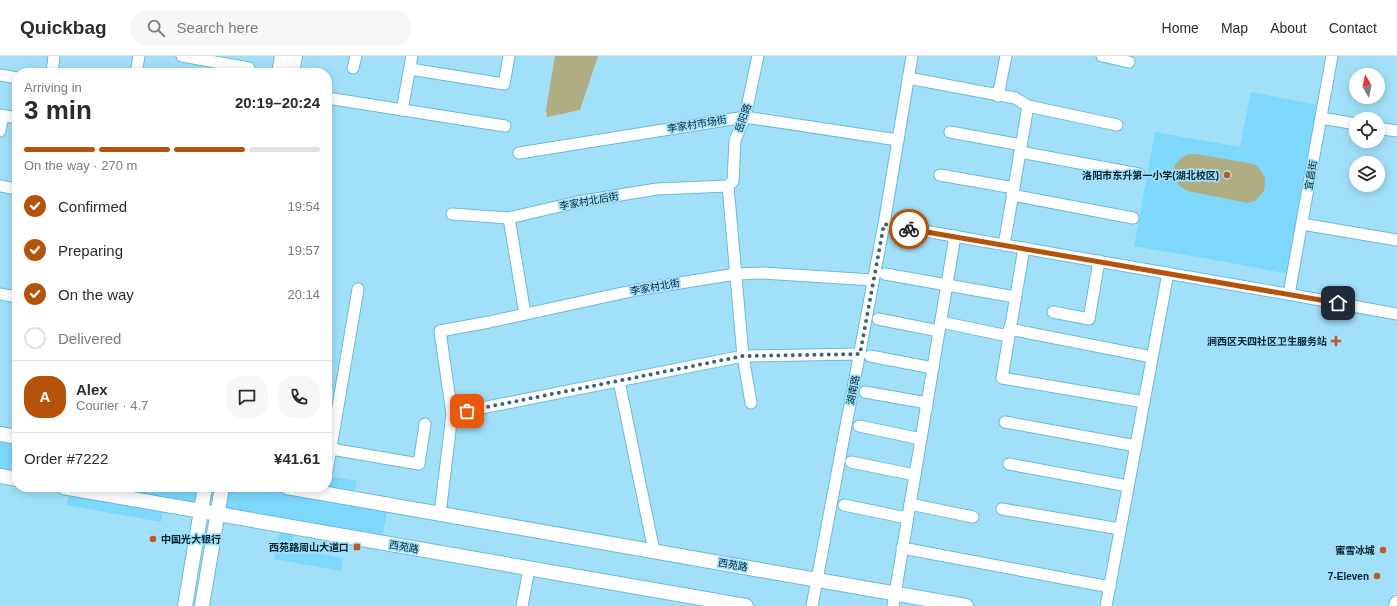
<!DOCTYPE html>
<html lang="en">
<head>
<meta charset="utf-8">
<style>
	body { margin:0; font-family:Helvetica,"Noto Sans SC",sans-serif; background:#f7f7f7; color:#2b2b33; height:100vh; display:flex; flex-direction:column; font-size:15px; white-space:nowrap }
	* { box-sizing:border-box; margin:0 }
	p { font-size:13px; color:#7c7c81 }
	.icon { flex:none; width:22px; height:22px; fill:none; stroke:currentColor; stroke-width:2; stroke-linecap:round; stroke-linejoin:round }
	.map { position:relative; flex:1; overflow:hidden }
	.details { position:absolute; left:12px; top:12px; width:320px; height:424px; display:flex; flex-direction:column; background:#fff; border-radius:16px; box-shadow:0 2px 10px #0003 }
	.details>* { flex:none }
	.needle { width:26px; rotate:351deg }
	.buttons { position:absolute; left:1349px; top:12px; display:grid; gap:8px }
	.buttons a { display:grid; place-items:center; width:36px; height:36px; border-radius:50%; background:#fff; box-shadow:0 2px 10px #0003; font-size:20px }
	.pin { position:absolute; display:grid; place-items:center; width:34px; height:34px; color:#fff; margin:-17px; border-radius:8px; box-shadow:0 2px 6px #0006 }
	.courier { position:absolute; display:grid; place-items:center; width:40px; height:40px; margin:-20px; border:3px solid #b45309; border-radius:50%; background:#fff; color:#222; box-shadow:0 1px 5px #0007 }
	.head em { font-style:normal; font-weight:700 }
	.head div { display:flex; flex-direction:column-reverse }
	.head { display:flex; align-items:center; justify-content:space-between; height:68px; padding:0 12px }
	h1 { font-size:26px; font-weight:700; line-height:30px }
	.bar { display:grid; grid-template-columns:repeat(4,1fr); gap:6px 4px; align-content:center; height:48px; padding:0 12px }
	.bar i { height:5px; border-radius:3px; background:#e1e1e2 }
	.bar .on { background:#b45309 }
	.bar p { grid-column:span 4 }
	.line { display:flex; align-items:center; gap:10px; padding:0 12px; border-top:1px solid #e1e1e2 }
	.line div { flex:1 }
	.round { display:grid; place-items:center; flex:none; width:42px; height:42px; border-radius:16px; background:#f7f7f7 }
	ol { padding:0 12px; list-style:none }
	li { display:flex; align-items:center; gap:12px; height:44px }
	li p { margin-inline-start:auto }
	li .icon { padding:4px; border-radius:50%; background:#b45309; color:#fff; stroke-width:4 }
	li:last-child { color:#7c7c81 }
	li i { width:22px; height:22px; border:2px solid #e1e1e2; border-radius:50% }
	header { display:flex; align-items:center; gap:24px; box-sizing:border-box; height:56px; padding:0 20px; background:#fff; border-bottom:1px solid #e1e1e2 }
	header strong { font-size:19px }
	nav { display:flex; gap:22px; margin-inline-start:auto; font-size:14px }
	.search { width:280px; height:36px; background:#f7f7f7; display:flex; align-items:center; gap:10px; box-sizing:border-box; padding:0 14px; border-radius:16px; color:#7c7c81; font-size:15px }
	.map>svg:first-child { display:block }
	.built { fill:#7dd8fc }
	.green { fill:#afad81 }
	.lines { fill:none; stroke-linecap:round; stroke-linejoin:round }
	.minor-casing { stroke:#6bbada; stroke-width:13 }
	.major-casing { stroke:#6bbada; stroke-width:16 }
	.minor { stroke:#fff; stroke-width:11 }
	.major { stroke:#fff; stroke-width:14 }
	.done { stroke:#396475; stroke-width:4; stroke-dasharray:0 7.2 }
	.route { stroke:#b45309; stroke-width:5 }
	.poi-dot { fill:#bd5923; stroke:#a2e0fa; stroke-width:1.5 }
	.labels { text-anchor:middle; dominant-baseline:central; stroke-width:3.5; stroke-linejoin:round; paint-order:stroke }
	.street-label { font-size:10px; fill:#00222e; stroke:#a2e0fa }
	.poi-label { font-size:10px; font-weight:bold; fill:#00222e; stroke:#a2e0fa; text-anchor:end }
</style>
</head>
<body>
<header>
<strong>Quickbag</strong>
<div class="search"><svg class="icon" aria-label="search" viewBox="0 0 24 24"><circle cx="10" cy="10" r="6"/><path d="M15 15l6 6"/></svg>Search here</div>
<nav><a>Home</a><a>Map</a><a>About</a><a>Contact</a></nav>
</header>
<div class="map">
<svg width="1397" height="550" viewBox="0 0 1397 550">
	<rect width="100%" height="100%" fill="#a2e0fa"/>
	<g class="built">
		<polygon points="1251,36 1318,49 1288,218 1226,206 1134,190 1155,76 1240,91"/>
		<polygon points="0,381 17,384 17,418 0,415"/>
		<polygon points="327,420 357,425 354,438 327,431"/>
		<polygon points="92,431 282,431 388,450 382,483 296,467 291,492 343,502 341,515 274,503 282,465 165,444 161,466 66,449 69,437"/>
	</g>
	<g class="green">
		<polygon points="555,0 598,0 580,54 547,61 546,54"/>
		<path d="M1189 98H1196L1254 108 1258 111 1262 116 1265 122V129L1264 135 1255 145 1248 147 1188 135C1169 126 1168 106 1189 98Z"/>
	</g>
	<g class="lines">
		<defs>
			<g id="minor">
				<polyline points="182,0 249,12"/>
				<polyline points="1102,0 1129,6"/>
				<polyline points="353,12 356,0"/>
				<polyline points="410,13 504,28 509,0"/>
				<polyline points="52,17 54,0"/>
				<polyline points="136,17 139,0"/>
				<polyline points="0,19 17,22"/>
				<polyline points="908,22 1015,42 1028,50 1117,69"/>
				<polyline points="998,40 1006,0"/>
				<polyline points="327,42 505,70"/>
				<polyline points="402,54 412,0"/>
				<polyline points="0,59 17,62"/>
				<polyline points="1321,62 1356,68"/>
				<polyline points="1378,72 1397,75"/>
				<polyline points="0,75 3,60"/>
				<polyline points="950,76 1021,89"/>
				<polyline points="1020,96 1139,118"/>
				<polyline points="519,97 745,61 898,84"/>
				<polyline points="940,119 1014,132"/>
				<polyline points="0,130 17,133"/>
				<polyline points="1012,139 1133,162"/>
				<polyline points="452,158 509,162 577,146 657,133 728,130"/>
				<polyline points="509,162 525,258"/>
				<polyline points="884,168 1293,239 1397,258"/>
				<polyline points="1302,168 1397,184"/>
				<polyline points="1004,189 1028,50"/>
				<polyline points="1024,192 1002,322 1144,346"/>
				<polyline points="885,218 1015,241"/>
				<polyline points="0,238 17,241"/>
				<polyline points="1289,238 1332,0"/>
				<polyline points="1053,256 1089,263 1099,205"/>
				<polyline points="878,263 939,275"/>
				<polyline points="941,266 1008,280"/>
				<polyline points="1009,273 1152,301"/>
				<polyline points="870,300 933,312"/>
				<polyline points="619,325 654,495"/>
				<polyline points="865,336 927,347"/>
				<polyline points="751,347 743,300 728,130 733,125 735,84 745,61 758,0"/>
				<polyline points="452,358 743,300 860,298"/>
				<polyline points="1005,366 1136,390"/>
				<polyline points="859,370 921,383"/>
				<polyline points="331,393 419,408 425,368"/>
				<polyline points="851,406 915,419"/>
				<polyline points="1009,408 1128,430"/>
				<polyline points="327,415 358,233"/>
				<polyline points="910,448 973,461"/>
				<polyline points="844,449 907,462"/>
				<polyline points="1002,453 1120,473"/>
				<polyline points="440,458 452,358 440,275 489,266 636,234 736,218 763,217 873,224"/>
				<polyline points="902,492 1110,531"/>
				<polyline points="522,550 529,513"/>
				<polyline points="812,550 884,168 912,0"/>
				<polyline points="893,550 955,180"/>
				<polyline points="1106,550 1168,217"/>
			</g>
			<g id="major">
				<polyline points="279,17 282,0"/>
				<polyline points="292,17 295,0"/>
				<polyline points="0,378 17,381"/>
				<polyline points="0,420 17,423"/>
				<polyline points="63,431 746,550"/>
				<polyline points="287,431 966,550"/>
				<polyline points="185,550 205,431"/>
				<polyline points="202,550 222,431"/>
				<polyline points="1396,550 1397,547"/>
			</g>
		</defs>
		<use href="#minor" class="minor-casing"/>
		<use href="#major" class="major-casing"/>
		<use href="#minor" class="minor"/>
		<use href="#major" class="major"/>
	</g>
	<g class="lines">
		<polyline class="done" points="467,355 743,300 860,298 884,168 909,173"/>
		<polyline class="route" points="909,173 1338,247"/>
	</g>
	<g class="poi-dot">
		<circle cx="1227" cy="119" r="4"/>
		<path d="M1334 279h4v4h4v4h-4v4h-4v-4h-4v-4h4z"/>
		<circle cx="153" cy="483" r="4"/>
		<rect x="353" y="487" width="8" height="8" rx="2"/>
		<circle cx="1383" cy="494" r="4"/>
		<circle cx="1377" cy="520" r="4"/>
	</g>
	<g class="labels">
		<g class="street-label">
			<text transform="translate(743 62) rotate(-71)">岳阳路</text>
			<text transform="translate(697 68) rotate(-9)">李家村市场街</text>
			<text transform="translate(1311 119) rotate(-80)">宜昌街</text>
			<text transform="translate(589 145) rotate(-10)">李家村北后街</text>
			<text transform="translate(655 231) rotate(-10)">李家村北街</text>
			<text transform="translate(853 334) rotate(-79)">湖南路</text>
			<text transform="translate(404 491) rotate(10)">西苑路</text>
			<text transform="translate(733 509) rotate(10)">西苑路</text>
		</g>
		<g class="poi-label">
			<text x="1219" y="119">洛阳市东升第一小学(湖北校区)</text>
			<text x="1327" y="285">涧西区天四社区卫生服务站</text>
			<text x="161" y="483" text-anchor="start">中国光大银行</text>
			<text x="349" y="491">西苑路周山大道口</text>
			<text x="1375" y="494">蜜雪冰城</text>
			<text x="1369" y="520">7-Eleven</text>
		</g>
	</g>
</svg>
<div class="buttons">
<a><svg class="needle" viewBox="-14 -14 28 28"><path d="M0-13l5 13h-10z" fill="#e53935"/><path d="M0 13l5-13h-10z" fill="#7c7c81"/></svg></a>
<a><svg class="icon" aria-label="locate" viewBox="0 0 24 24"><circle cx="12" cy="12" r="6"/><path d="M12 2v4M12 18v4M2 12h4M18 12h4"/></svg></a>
<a><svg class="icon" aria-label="layers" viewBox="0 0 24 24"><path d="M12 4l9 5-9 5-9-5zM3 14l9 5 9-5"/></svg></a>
</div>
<div class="pin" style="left:467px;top:355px;background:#ea580c"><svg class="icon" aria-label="bag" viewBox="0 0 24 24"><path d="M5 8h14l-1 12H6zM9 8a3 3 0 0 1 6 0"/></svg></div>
<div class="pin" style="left:1338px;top:247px;background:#1f2937"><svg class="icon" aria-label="home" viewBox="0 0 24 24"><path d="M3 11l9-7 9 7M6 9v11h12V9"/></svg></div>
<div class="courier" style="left:909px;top:173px"><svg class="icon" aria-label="bike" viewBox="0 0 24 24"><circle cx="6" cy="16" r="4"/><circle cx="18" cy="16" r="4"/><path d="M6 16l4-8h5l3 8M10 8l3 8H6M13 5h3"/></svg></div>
<section class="details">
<div class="head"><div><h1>3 min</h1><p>Arriving in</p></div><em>20:19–20:24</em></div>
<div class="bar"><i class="on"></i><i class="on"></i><i class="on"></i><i></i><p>On the way · 270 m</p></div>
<ol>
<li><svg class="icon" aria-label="check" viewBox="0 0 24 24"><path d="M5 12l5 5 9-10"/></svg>Confirmed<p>19:54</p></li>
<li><svg class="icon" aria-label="check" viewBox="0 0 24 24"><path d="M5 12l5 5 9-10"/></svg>Preparing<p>19:57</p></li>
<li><svg class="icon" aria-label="check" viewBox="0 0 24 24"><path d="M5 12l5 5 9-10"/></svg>On the way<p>20:14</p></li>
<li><i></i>Delivered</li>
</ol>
<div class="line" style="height:72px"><b class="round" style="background:#b45309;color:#fff">A</b><div><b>Alex</b><p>Courier · 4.7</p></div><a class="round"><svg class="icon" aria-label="chat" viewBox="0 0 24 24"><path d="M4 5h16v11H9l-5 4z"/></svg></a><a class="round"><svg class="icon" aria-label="phone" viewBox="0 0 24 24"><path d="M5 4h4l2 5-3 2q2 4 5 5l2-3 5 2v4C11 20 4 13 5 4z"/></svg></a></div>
<div class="line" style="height:52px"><div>Order #7222</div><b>¥41.61</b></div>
</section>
</div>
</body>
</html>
